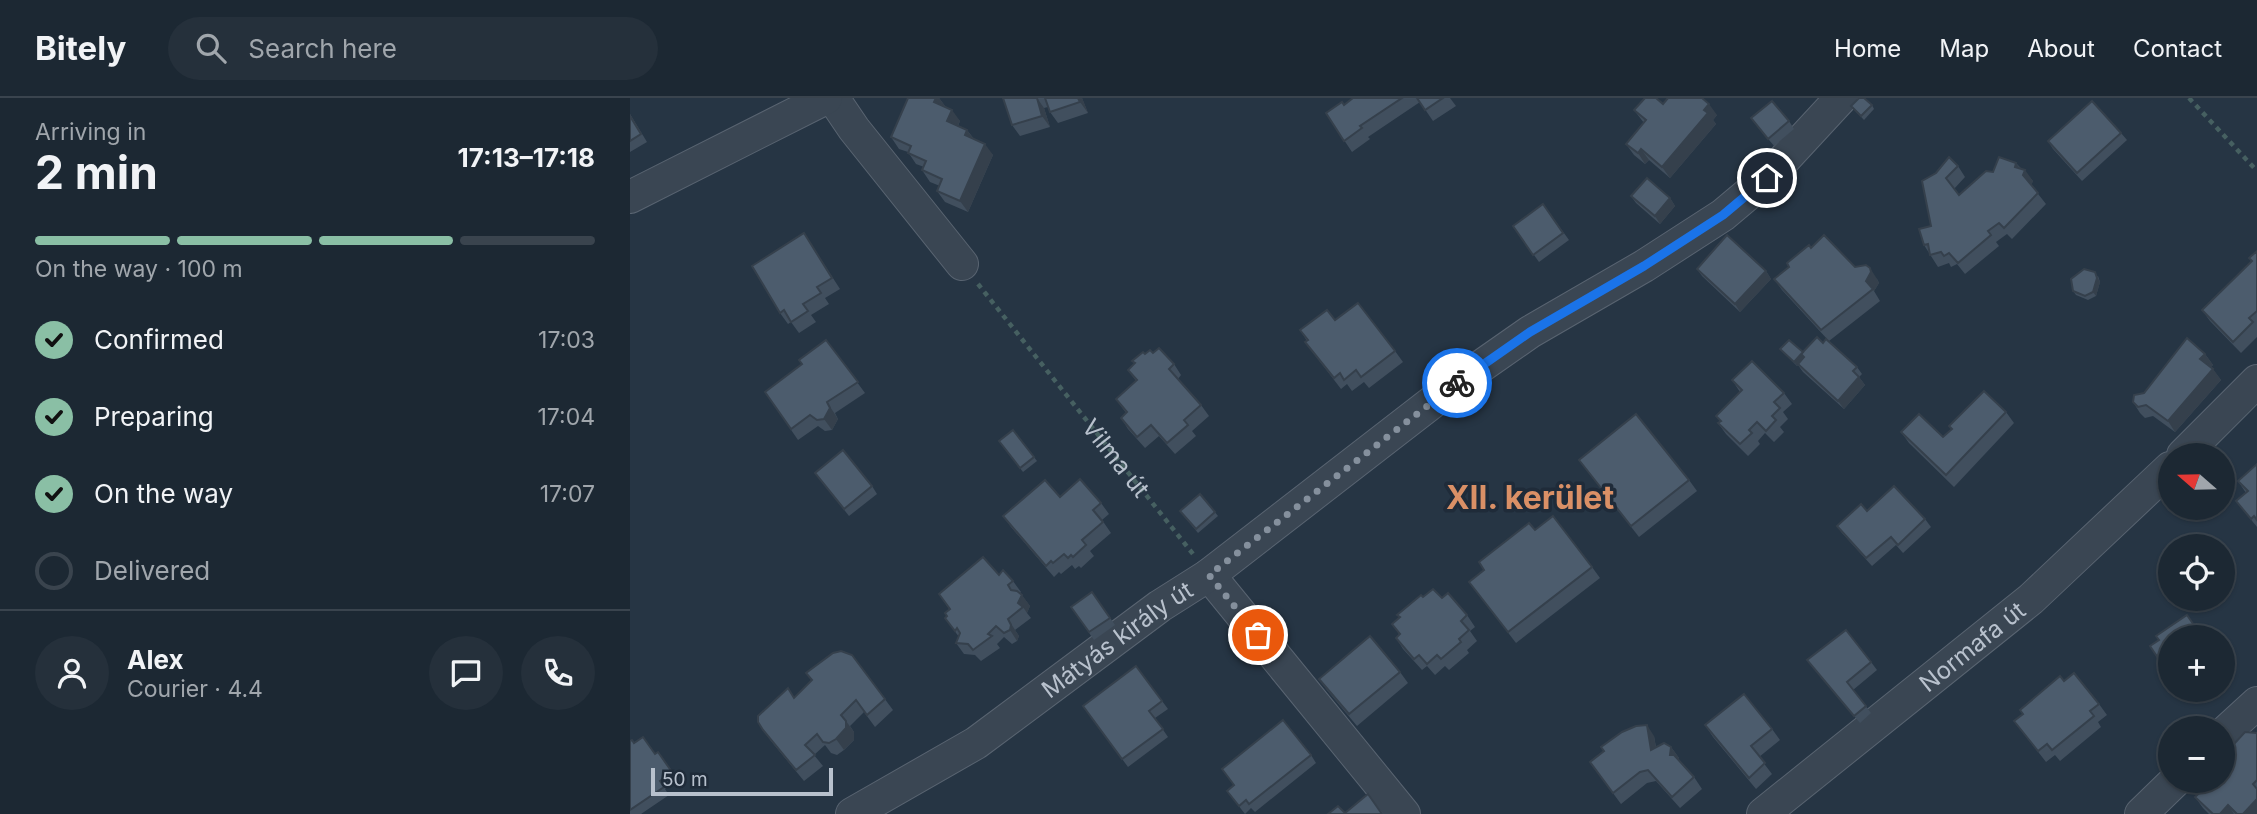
<!DOCTYPE html>
<html lang="en">
<head>
<meta charset="utf-8">
<style>
	body { margin:0; font-family:Inter,sans-serif; background:#25303b; color:#f1f3f6; height:100vh; display:flex; flex-direction:column; font-size:26px; white-space:nowrap }
	* { box-sizing:border-box; margin:0 }
	p { font-size:23px; color:#a0a6ac }
	.icon { flex:none; width:38px; height:38px; fill:none; stroke:currentColor; stroke-width:2; stroke-linecap:round; stroke-linejoin:round }
	.map { position:relative; flex:1; overflow:hidden }
	.panel { display:flex; flex-direction:column; background:#1c2833; width:630px }
	.panel>* { flex:none }
	.needle { width:46px; rotate:290deg }
	.controls { position:absolute; left:1528px; top:345px; display:grid; gap:14px }
	.controls a { display:grid; place-items:center; width:77px; height:77px; border-radius:50%; background:#1c2833; box-shadow:0 2px 5px #0004,0 0 0 2px #3a444e; font-size:35px }
	.scale { position:absolute; left:21px; bottom:18px; width:182px; box-sizing:border-box; padding-left:7px; border:4px solid #b8c1cd; border-top:0; font-size:19px; line-height:24px; white-space:nowrap; color:#b8c1cd; -webkit-text-stroke:5px #1f2b39; paint-order:stroke }
	.pin { position:absolute; display:grid; place-items:center; width:60px; height:60px; color:#fff; margin:-30px; border:4px solid #fff; border-radius:50%; box-shadow:0 2px 7px #0007 }
	.courier { position:absolute; display:grid; place-items:center; width:70px; height:70px; margin:-35px; border:5px solid #1a73e8; border-radius:50%; background:#fff; color:#222; box-shadow:0 2px 9px #0007 }
	.headline em { font-style:normal; font-weight:700 }
	.headline div { display:flex; flex-direction:column-reverse }
	.headline { display:flex; align-items:center; justify-content:space-between; height:119px; padding:0 35px }
	h1 { font-size:46px; font-weight:700; line-height:52px }
	.bar { display:grid; grid-template-columns:repeat(4,1fr); gap:10px 7px; align-content:center; height:84px; padding:0 35px }
	.bar i { height:9px; border-radius:5px; background:#3a444e }
	.bar .on { background:#8abfa5 }
	.bar p { grid-column:span 4 }
	.line { display:flex; align-items:center; gap:18px; padding:0 35px; border-top:2px solid #3a444e }
	.line div { flex:1 }
	.round { display:grid; place-items:center; flex:none; width:74px; height:74px; border-radius:37px; background:#25303b }
	ol { padding:0 35px; list-style:none }
	li { display:flex; align-items:center; gap:21px; height:77px }
	li p { margin-inline-start:auto }
	li .icon { padding:7px; border-radius:50%; background:#8abfa5; color:#111; stroke-width:4 }
	li:last-child { color:#a0a6ac }
	li i { width:38px; height:38px; border:4px solid #3a444e; border-radius:50% }
	header { display:flex; align-items:center; gap:42px; box-sizing:border-box; height:98px; padding:0 35px; background:#1c2833; border-bottom:2px solid #3a444e }
	header strong { font-size:33px }
	nav { display:flex; gap:38px; margin-inline-start:auto; font-size:24px }
	.search { width:490px; height:63px; background:#25303b; display:flex; align-items:center; gap:18px; box-sizing:border-box; padding:0 24px; border-radius:38px; color:#a0a6ac; font-size:26px }
	main { display:flex; flex:1; min-height:0 }
	.map>svg:first-child { display:block }
	.lines { fill:none; stroke-linecap:round; stroke-linejoin:round }
	.minor-casing { stroke:#596471; stroke-width:34 }
	.path { stroke:#466061; stroke-width:4.5; stroke-dasharray:5 5; stroke-linecap:butt }
	.minor { stroke:#3a4653; stroke-width:32 }
	.wall { fill:#414f5e }
	.shaded-wall { fill:#35404c }
	.building { fill:#4c5c6d; stroke:#35404c; stroke-width:2 }
	.done { stroke:#85909d; stroke-width:7; stroke-dasharray:0 12.6 }
	.route { stroke:#1a73e8; stroke-width:9 }
	.labels { text-anchor:middle; dominant-baseline:central; stroke-width:7; stroke-linejoin:round; paint-order:stroke }
	.street-label { font-size:24px; fill:#b8c1cd; stroke:#1f2b39 }
	.district-label { font-size:32px; font-weight:bold; fill:#da9066; stroke:#1f2b39 }
</style>
</head>
<body>
<header>
<strong>Bitely</strong>
<div class="search"><svg class="icon" aria-label="search" viewBox="0 0 24 24"><circle cx="10" cy="10" r="6"/><path d="M15 15l6 6"/></svg>Search here</div>
<nav><a>Home</a><a>Map</a><a>About</a><a>Contact</a></nav>
</header>
<main>
<section class="panel">
<div class="headline"><div><h1>2 min</h1><p>Arriving in</p></div><em>17:13–17:18</em></div>
<div class="bar"><i class="on"></i><i class="on"></i><i class="on"></i><i></i><p>On the way · 100 m</p></div>
<ol>
<li><svg class="icon" aria-label="check" viewBox="0 0 24 24"><path d="M5 12l5 5 9-10"/></svg>Confirmed<p>17:03</p></li>
<li><svg class="icon" aria-label="check" viewBox="0 0 24 24"><path d="M5 12l5 5 9-10"/></svg>Preparing<p>17:04</p></li>
<li><svg class="icon" aria-label="check" viewBox="0 0 24 24"><path d="M5 12l5 5 9-10"/></svg>On the way<p>17:07</p></li>
<li><i></i>Delivered</li>
</ol>
<div class="line" style="height:126px"><a class="round"><svg class="icon" aria-label="person" viewBox="0 0 24 24"><circle cx="12" cy="8" r="4"/><path d="M4 21q1-7 8-7t8 7"/></svg></a><div><b>Alex</b><p>Courier · 4.4</p></div><a class="round"><svg class="icon" aria-label="chat" viewBox="0 0 24 24"><path d="M4 5h16v11H9l-5 4z"/></svg></a><a class="round"><svg class="icon" aria-label="phone" viewBox="0 0 24 24"><path d="M5 4h4l2 5-3 2q2 4 5 5l2-3 5 2v4C11 20 4 13 5 4z"/></svg></a></div>
</section>
<div class="map">
<svg width="1627" height="716" viewBox="0 0 1627 716">
	<rect width="100%" height="100%" fill="#263544"/>
	<g class="lines">
		<defs>
			<g id="minor">
				<polyline points="203,0 224,31 332,166"/>
				<polyline points="0,99 196,0"/>
				<polyline points="1553,357 1627,283"/>
				<polyline points="579,477 774,716"/>
				<polyline points="1592,637 1627,605"/>
				<path id="s2" d="M222 716 346 645 530 508 579 477 827 285 900 234 1014 168 1093 117 1137 80 1211 0"/>
				<path id="s3" d="M1133 716 1401 501 1540 370"/>
				<polyline points="1511,716 1546,682"/>
			</g>
		</defs>
		<use href="#minor" class="minor-casing"/>
		<g class="path">
			<polyline points="1559,0 1627,73"/>
			<path id="s1" d="M348 186 563 456"/>
		</g>
		<use href="#minor" class="minor"/>
	</g>
	<g class="wall">
		<polygon points="278,0 309,0 315,8 330,23 328,28 337,32 344,41 363,57 338,114 315,104 307,93 310,88 300,84 292,72 294,69 286,66 278,54 269,51 261,39"/>
		<polygon points="373,0 452,0 458,15 428,25 420,14 418,9 414,10 420,29 390,38 382,27"/>
		<polygon points="723,0 820,0 826,8 803,23 790,4 738,39 740,41 722,54 696,15 714,7"/>
		<polygon points="1033,6 1087,17 1083,22 1086,26 1040,80 1019,62 1015,66 1004,57 996,46 1014,25 1004,12"/>
		<polygon points="1242,7 1244,11 1234,22 1221,8"/>
		<polygon points="0,16 17,44 0,54"/>
		<polygon points="1121,20 1159,23 1164,31 1144,48"/>
		<polygon points="1491,35 1497,42 1452,83 1423,51 1418,43"/>
		<polygon points="1386,65 1403,83 1401,87 1416,106 1382,141 1377,136 1366,144 1369,148 1335,176 1327,166 1321,169 1319,165 1308,169 1294,147 1301,128 1292,83 1328,68 1335,79 1324,91 1329,97 1363,74"/>
		<polygon points="1001,98 1040,100 1045,108 1030,126 1006,105"/>
		<polygon points="913,106 939,142 909,164 883,128"/>
		<polygon points="174,135 210,191 195,200 199,206 181,217 186,224 169,235 161,224 158,226 150,215"/>
		<polygon points="1181,150 1225,169 1247,181 1249,185 1244,193 1250,203 1199,243 1227,269 1232,276 1229,279 1235,287 1214,311 1173,274 1168,267 1167,268 1150,251 1173,254 1198,242 1152,192 1144,181"/>
		<polygon points="1627,153 1627,239 1611,255 1580,223 1572,212 1622,164 1619,160"/>
		<polygon points="1067,171 1136,173 1141,181 1110,214 1072,178"/>
		<polygon points="1468,178 1470,184 1466,198 1458,202 1446,197 1443,193"/>
		<polygon points="705,222 765,253 773,264 739,290 734,284 722,293 717,286 711,291 675,244 677,243 670,232"/>
		<polygon points="196,242 235,295 205,315 208,321 202,332 195,333 188,328 168,342 135,294 172,266 169,262"/>
		<polygon points="523,255 544,266 551,277 548,281 571,307 579,318 562,333 566,338 545,356 529,338 515,350 498,331 491,320 496,315 486,301 506,283 498,272 515,256"/>
		<polygon points="1575,256 1583,267 1581,269 1591,282 1545,334 1523,318 1515,320 1510,315 1503,304 1514,295"/>
		<polygon points="1102,282 1154,295 1162,306 1153,314 1158,321 1150,329 1154,334 1144,344 1135,335 1128,343 1130,346 1118,358 1096,336 1088,325 1090,323 1086,318 1110,294"/>
		<polygon points="1376,314 1384,325 1324,389 1279,345 1271,334 1313,339"/>
		<polygon points="383,332 407,363 393,374 369,343"/>
		<polygon points="949,362 1059,382 1067,393 1009,439"/>
		<polygon points="1627,366 1627,429 1606,403 1616,395 1608,383"/>
		<polygon points="185,375 242,388 247,396 219,418"/>
		<polygon points="570,396 588,418 568,435 550,413"/>
		<polygon points="430,399 471,405 479,416 472,422 481,435 460,453 464,458 451,470 449,468 445,471 442,467 431,476 429,474 424,479 381,429 373,418"/>
		<polygon points="1295,421 1301,429 1273,455 1266,447 1242,468 1212,435 1207,428"/>
		<polygon points="905,432 962,469 970,480 886,545 839,484"/>
		<polygon points="369,477 383,483 391,494 390,495 400,508 397,515 401,520 385,532 389,538 387,543 382,546 374,539 367,546 370,550 351,563 345,557 334,556 326,545 329,539 315,520 317,518 319,511 309,496"/>
		<polygon points="462,494 485,527 464,542 441,509"/>
		<polygon points="793,499 812,500 837,517 845,529 840,533 847,543 837,552 839,555 819,572 815,568 805,577 797,568 792,572 773,551 766,540 769,536 762,526"/>
		<polygon points="1540,539 1540,567 1535,570 1520,548"/>
		<polygon points="222,557 263,612 245,629 234,614 220,628 224,634 224,642 214,652 207,657 201,655 195,647 184,657 193,668 174,683 141,643 128,624 164,600"/>
		<polygon points="1177,562 1241,564 1247,572 1223,592 1241,615 1230,625"/>
		<polygon points="506,568 538,611 525,620 538,639 498,669 453,608"/>
		<polygon points="770,574 778,585 727,628 697,592 689,581"/>
		<polygon points="1434,583 1469,606 1477,617 1468,624 1471,629 1430,663 1425,657 1416,664 1384,623"/>
		<polygon points="1075,627 1142,631 1150,642 1129,659 1142,676 1126,691 1083,639"/>
		<polygon points="1627,635 1627,716 1579,716 1573,710 1565,699 1580,684 1579,682 1592,682"/>
		<polygon points="1024,638 1026,649 1041,649 1049,660 1049,662 1064,679 1072,691 1050,710 1026,683 1017,685 991,706 960,664"/>
		<polygon points="0,643 25,656 28,654 48,682 35,691 39,697 11,716 0,716"/>
		<polygon points="681,657 686,665 625,714 621,710 615,716 597,693 604,687 592,671"/>
	</g>
	<g class="shaded-wall">
		<polygon points="306,0 309,0 315,8 304,4"/>
		<polygon points="407,0 414,10 420,29 412,18"/>
		<polygon points="448,0 452,0 458,15 450,4"/>
		<polygon points="1079,6 1087,17 1083,22 1086,26 1040,80 1032,69"/>
		<polygon points="322,12 330,23 325,34 317,23"/>
		<polygon points="337,32 345,43 335,37"/>
		<polygon points="355,46 363,57 338,114 330,103"/>
		<polygon points="1011,51 1019,62 1015,66 1008,55"/>
		<polygon points="1386,65 1394,76 1395,72 1403,83 1401,88 1385,69"/>
		<polygon points="1040,100 1045,108 1030,126 1025,118"/>
		<polygon points="1240,170 1247,181 1249,185 1244,193 1236,183"/>
		<polygon points="1136,173 1141,181 1110,214 1105,206"/>
		<polygon points="1465,174 1470,184 1466,198 1463,194"/>
		<polygon points="1171,256 1174,260 1167,268 1164,264"/>
		<polygon points="1575,256 1583,267 1578,272 1570,261"/>
		<polygon points="1583,271 1591,282 1545,334 1538,323"/>
		<polygon points="1229,279 1235,287 1214,311 1208,303"/>
		<polygon points="197,304 208,321 202,332 194,321"/>
		<polygon points="392,497 400,508 397,515 393,509 388,505"/>
		<polygon points="378,521 389,538 387,543 380,532"/>
		<polygon points="216,623 224,634 224,642 214,652 206,641"/>
		<polygon points="1017,627 1024,638 1028,663 1021,652"/>
		<polygon points="1041,649 1049,660 1048,668 1040,657"/>
		<polygon points="1627,701 1627,716 1613,716"/>
		<polygon points="1598,707 1604,716 1590,716"/>
	</g>
	<g class="building">
		<polygon points="278,0 306,0 304,4 322,12 317,23 337,32 335,37 355,46 330,103 307,93 312,81 292,72 296,63 278,55 281,48 261,39"/>
		<polygon points="373,0 407,0 412,18 382,27"/>
		<polygon points="415,0 448,0 450,4 420,14"/>
		<polygon points="723,0 772,0 730,28 732,30 714,43 696,15 712,4 714,7"/>
		<polygon points="787,0 813,0 795,12"/>
		<polygon points="1015,0 1026,0 1033,6 1038,0 1072,0 1079,6 1074,12 1078,15 1032,69 1011,51 1008,55 996,46 1016,22 1004,12"/>
		<polygon points="1229,0 1234,0 1242,7 1231,18 1221,8"/>
		<polygon points="1142,3 1159,23 1138,41 1121,20"/>
		<polygon points="1462,3 1491,35 1447,75 1418,43"/>
		<polygon points="0,18 11,36 0,43"/>
		<polygon points="1319,59 1328,68 1316,80 1329,97 1356,73 1363,74 1369,59 1386,65 1385,69 1395,72 1393,77 1408,95 1374,130 1369,125 1358,133 1361,137 1328,165 1319,155 1314,158 1311,154 1300,157 1298,146 1294,147 1289,131 1301,128 1292,83 1306,75"/>
		<polygon points="1017,80 1040,100 1025,118 1001,98"/>
		<polygon points="913,106 933,135 903,157 883,128"/>
		<polygon points="174,135 202,180 187,189 191,195 173,206 178,213 161,224 154,212 150,215 122,168"/>
		<polygon points="1097,137 1136,173 1105,206 1067,171"/>
		<polygon points="1194,137 1225,169 1236,167 1240,170 1241,174 1236,183 1243,191 1191,232 1144,181 1159,169 1157,165 1179,147 1181,150"/>
		<polygon points="1627,153 1627,213 1619,220 1623,224 1603,244 1572,212 1622,163 1619,160"/>
		<polygon points="1454,171 1465,174 1467,180 1463,194 1455,198 1443,193 1441,181"/>
		<polygon points="728,205 765,253 731,279 726,272 714,282 710,275 704,280 675,244 678,242 670,232 697,212 705,222"/>
		<polygon points="1187,239 1193,245 1196,241 1227,269 1223,273 1229,279 1208,303 1168,266 1174,259 1171,256"/>
		<polygon points="1557,240 1575,256 1570,261 1583,271 1538,323 1516,307 1508,309 1503,304 1504,297 1514,295"/>
		<polygon points="196,242 228,284 197,304 200,310 194,321 187,322 180,317 161,331 135,294 172,266 169,262"/>
		<polygon points="1159,242 1173,254 1164,264 1150,251"/>
		<polygon points="529,250 544,266 539,271 571,307 554,322 558,327 537,345 521,327 507,339 491,320 497,314 486,301 507,282 498,272 505,265 502,263 513,254 515,256 520,252 523,255"/>
		<polygon points="1122,263 1154,295 1144,304 1150,310 1142,318 1146,322 1136,333 1127,324 1119,332 1122,335 1110,346 1088,325 1091,323 1086,318 1112,292 1102,282"/>
		<polygon points="1354,293 1376,314 1316,377 1271,334 1289,316 1313,339 1322,331 1319,328"/>
		<polygon points="1006,316 1059,382 1001,428 949,362"/>
		<polygon points="383,332 404,359 390,370 369,343"/>
		<polygon points="213,352 242,388 214,411 185,375"/>
		<polygon points="1627,366 1627,422 1624,418 1621,421 1606,403 1618,393 1608,383"/>
		<polygon points="450,381 471,405 463,412 473,424 452,442 456,447 443,459 441,457 438,460 434,456 423,465 421,463 416,468 373,418 415,382 430,399"/>
		<polygon points="1264,388 1295,421 1268,447 1261,439 1236,460 1207,428 1231,406 1237,413"/>
		<polygon points="570,396 585,414 566,431 550,413"/>
		<polygon points="923,418 962,469 878,534 839,484 854,472 849,464 899,425 905,432"/>
		<polygon points="353,459 369,477 373,472 383,483 378,487 381,492 387,493 392,497 388,505 393,509 378,521 381,527 380,532 374,535 366,528 358,536 362,538 343,552 338,546 326,545 330,535 327,530 325,533 315,520 317,518 315,515 320,511 309,496"/>
		<polygon points="803,491 812,500 818,495 837,517 831,523 839,532 829,541 831,544 811,561 807,557 797,566 789,557 784,561 766,540 770,536 762,526 770,519 767,517 791,497 793,499"/>
		<polygon points="462,494 480,520 459,534 441,509"/>
		<polygon points="1557,517 1572,539 1540,539 1540,563 1537,558 1530,563 1520,548 1529,542 1526,538"/>
		<polygon points="1216,532 1241,564 1217,584 1236,608 1224,618 1177,562"/>
		<polygon points="740,538 770,574 719,616 689,581"/>
		<polygon points="211,553 222,557 255,601 237,617 226,602 211,617 216,623 216,630 206,641 199,645 193,644 187,636 175,647 185,657 166,672 133,632 128,624 128,618 158,590 164,600 182,582 176,575 203,555"/>
		<polygon points="506,568 532,603 519,613 533,631 492,661 453,608"/>
		<polygon points="1444,575 1469,606 1460,613 1464,618 1422,652 1417,646 1408,653 1384,623 1393,616 1390,612 1430,578 1434,583"/>
		<polygon points="1114,596 1142,631 1121,648 1135,665 1119,680 1075,627"/>
		<polygon points="653,622 681,657 619,706 616,702 609,708 597,693 604,687 592,671"/>
		<polygon points="1017,627 1021,652 1034,645 1041,649 1040,657 1044,657 1064,679 1042,699 1018,672 1010,674 983,695 960,664 974,653 971,649 992,634 1006,628"/>
		<polygon points="1615,634 1627,635 1627,682 1623,686 1627,691 1627,701 1613,716 1607,716 1598,707 1590,716 1583,716 1565,699 1581,684 1580,682 1592,682 1592,667 1594,666 1592,659"/>
		<polygon points="13,639 25,656 28,654 42,674 30,683 34,689 0,712 0,643 2,642 4,645"/>
		<polygon points="738,696 752,716 698,716 708,708 715,715"/>
	</g>
	<g class="lines">
		<polyline class="done" points="628,537 579,477 827,285"/>
		<polyline class="route" points="827,285 900,234 1014,168 1093,117 1137,80"/>
	</g>
	<g class="labels">
		<g class="street-label">
			<text stroke="none"><textPath href="#s1" startOffset="222">Vilma út</textPath></text>
			<text stroke="none"><textPath href="#s2" startOffset="318">Mátyás király út</textPath></text>
			<text stroke="none"><textPath href="#s3" startOffset="268">Normafa út</textPath></text>
		</g>
		<g class="district-label">
			<text x="900" y="399">XII. kerület</text>
		</g>
	</g>
</svg>
<div class="controls">
<a><svg class="needle" viewBox="-14 -14 28 28"><path d="M0-13l5 13h-10z" fill="#e53935"/><path d="M0 13l5-13h-10z" fill="#a0a6ac"/></svg></a>
<a><svg class="icon" aria-label="locate" viewBox="0 0 24 24"><circle cx="12" cy="12" r="6"/><path d="M12 2v4M12 18v4M2 12h4M18 12h4"/></svg></a>
<a>+</a>
<a>−</a>
</div>
<div class="scale">50 m</div>
<div class="pin" style="left:628px;top:537px;background:#ea580c"><svg class="icon" aria-label="bag" viewBox="0 0 24 24"><path d="M5 8h14l-1 12H6zM9 8a3 3 0 0 1 6 0"/></svg></div>
<div class="pin" style="left:1137px;top:80px;background:#1f2937"><svg class="icon" aria-label="home" viewBox="0 0 24 24"><path d="M3 11l9-7 9 7M6 9v11h12V9"/></svg></div>
<div class="courier" style="left:827px;top:285px"><svg class="icon" aria-label="bike" viewBox="0 0 24 24"><circle cx="6" cy="16" r="4"/><circle cx="18" cy="16" r="4"/><path d="M6 16l4-8h5l3 8M10 8l3 8H6M13 5h3"/></svg></div>
</div>
</main>
</body>
</html>
